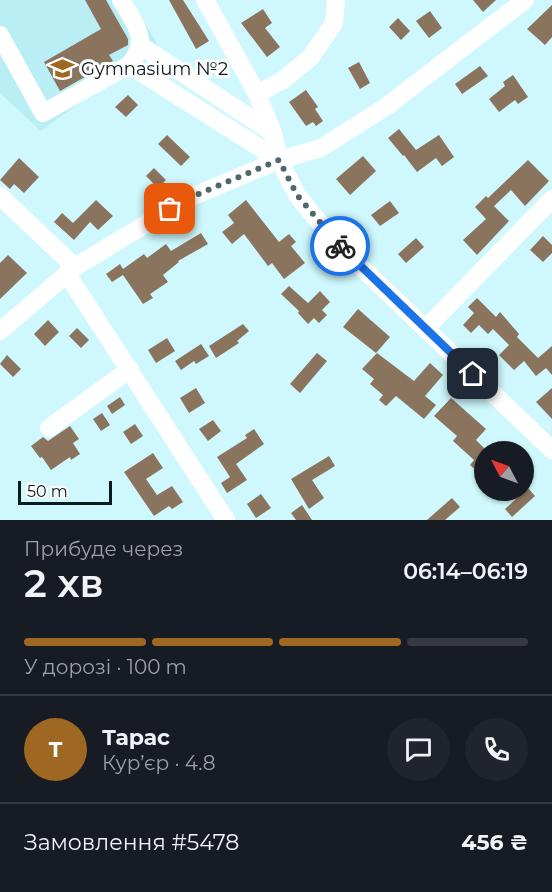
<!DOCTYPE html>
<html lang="uk">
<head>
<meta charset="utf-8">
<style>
	body { margin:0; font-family:Montserrat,sans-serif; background:#20242c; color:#f1f3f6; height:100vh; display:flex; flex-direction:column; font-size:22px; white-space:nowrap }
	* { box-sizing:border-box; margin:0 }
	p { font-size:20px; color:#9ea1a6 }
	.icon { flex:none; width:33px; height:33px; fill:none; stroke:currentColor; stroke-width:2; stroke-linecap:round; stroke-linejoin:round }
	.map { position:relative; height:520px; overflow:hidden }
	.side { display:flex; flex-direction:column; background:#171b24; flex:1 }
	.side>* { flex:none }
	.needle { width:39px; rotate:311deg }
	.tools { position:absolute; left:474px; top:441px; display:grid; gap:12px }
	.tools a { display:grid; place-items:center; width:60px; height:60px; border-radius:50%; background:#171b24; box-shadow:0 2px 4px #0004; font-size:30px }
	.scale { position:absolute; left:18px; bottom:15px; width:94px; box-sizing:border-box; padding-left:6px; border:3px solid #0b1b1d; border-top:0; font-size:16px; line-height:21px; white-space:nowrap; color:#0b1b1d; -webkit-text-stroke:4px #fcfcfc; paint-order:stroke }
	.pin { position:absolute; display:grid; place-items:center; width:51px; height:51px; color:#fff; margin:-26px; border-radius:12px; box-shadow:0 3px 9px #0006 }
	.courier { position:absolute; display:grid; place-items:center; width:60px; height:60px; margin:-30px; border:4px solid #1a73e8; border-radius:50%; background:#fff; color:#222; box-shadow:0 2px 8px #0007 }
	.summary em { font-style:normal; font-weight:600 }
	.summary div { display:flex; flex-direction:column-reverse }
	.summary { display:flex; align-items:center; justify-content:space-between; height:102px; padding:0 24px }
	h1 { font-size:39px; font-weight:600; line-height:45px }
	.bar { display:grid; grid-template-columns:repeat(4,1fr); gap:9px 6px; align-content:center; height:72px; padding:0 24px }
	.bar i { height:8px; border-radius:4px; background:#363941 }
	.bar .current { background:#9e6722 }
	.bar p { grid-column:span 4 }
	.line { display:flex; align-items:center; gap:15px; padding:0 24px; border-top:2px solid #363941 }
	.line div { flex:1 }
	.round { display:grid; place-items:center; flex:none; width:63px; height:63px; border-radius:32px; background:#20242c }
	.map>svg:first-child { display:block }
	.built { fill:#b9eef4 }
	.building { fill:#8b745d }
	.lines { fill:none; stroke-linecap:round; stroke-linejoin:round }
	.minor { stroke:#fff; stroke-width:18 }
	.done { stroke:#4f686b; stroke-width:6; stroke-dasharray:0 10.8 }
	.route { stroke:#1a73e8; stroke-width:8 }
	.labels { text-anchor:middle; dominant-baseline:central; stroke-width:6; stroke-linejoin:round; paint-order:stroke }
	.poi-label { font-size:18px; fill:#0b1b1d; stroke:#fcfcfc; text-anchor:start }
</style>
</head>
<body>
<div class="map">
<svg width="552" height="520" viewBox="0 0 552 520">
	<rect width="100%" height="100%" fill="#cef8fd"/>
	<polygon class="built" points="0,0 131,0 158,45 41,131 0,93"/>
	<g class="building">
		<polygon points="85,0 106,0 128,39 128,45 109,55 113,61 60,91 44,62 101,29"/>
		<polygon points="169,0 183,0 209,41 196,49"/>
		<polygon points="473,0 496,0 483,12"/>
		<polygon points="552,5 552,37 545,45 527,29"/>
		<polygon points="263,9 272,23 265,28 280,47 267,57 241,23"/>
		<polygon points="430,11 442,28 429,38 416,21"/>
		<polygon points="398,18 410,31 401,40 389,27"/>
		<polygon points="359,62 370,83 360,89 348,68"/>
		<polygon points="480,66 488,76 462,94 455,84"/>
		<polygon points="513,75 528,97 518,104 515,100 499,112 489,99 505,86 503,82"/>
		<polygon points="306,90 318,107 315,109 323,121 316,126 313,122 306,126 289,102"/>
		<polygon points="128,95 138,105 126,117 115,107"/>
		<polygon points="399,129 416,150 439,135 454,157 442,166 436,158 417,172 404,155 403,156 388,138"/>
		<polygon points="167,135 190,157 181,166 158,144"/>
		<polygon points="363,156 376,171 350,195 336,179"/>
		<polygon points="19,158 39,177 24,193 14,184 10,189 0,180"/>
		<polygon points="528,160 549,181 525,206 511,190 494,206 509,221 477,255 463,240 486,219 475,207 486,196 488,198"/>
		<polygon points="154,168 166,180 158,188 146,176"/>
		<polygon points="96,200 113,216 98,230 90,222 74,240 54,222 62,213 73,223"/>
		<polygon points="246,200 279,242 289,234 296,242 291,246 305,263 284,279 272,263 268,266 244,234 232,244 222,232 234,223 228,215"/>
		<polygon points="390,201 399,213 380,226 371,215"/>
		<polygon points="201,233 208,244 178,261 179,262 163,275 168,282 150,294 153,298 143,304 123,275 112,282 106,274 120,264 123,269 144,254 147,258 166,244 171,251"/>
		<polygon points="543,236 552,245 552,253 543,262 530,250"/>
		<polygon points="416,238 424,247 406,263 398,254"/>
		<polygon points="8,255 27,273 0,299 0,263"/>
		<polygon points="289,286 308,303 320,291 330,302 322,310 327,315 319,323 314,318 308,324 298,313 299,311 281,294"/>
		<polygon points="477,298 496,317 500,312 519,334 517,337 538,358 552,346 552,375 546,368 536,376 524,361 514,370 499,355 509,345 493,329 488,334 479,325 471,333 463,325 474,313 468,307"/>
		<polygon points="358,309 390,337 376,353 343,327"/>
		<polygon points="48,320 59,332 45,346 34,334"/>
		<polygon points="243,324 249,331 237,341 239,343 216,358 209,346"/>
		<polygon points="77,328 89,340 81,348 69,336"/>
		<polygon points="167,338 175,351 156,363 148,350"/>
		<polygon points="201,344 209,356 196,364 194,361 181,370 175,361"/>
		<polygon points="317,353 327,361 300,393 290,384"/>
		<polygon points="377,353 414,381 430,363 443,375 425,396 436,405 424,419 396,396 386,406 379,400 383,395 370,384 374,379 362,369"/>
		<polygon points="7,355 21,369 13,377 0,364"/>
		<polygon points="196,388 205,403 189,413 180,398"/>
		<polygon points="552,388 552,419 536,402"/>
		<polygon points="120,397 125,405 112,414 107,406"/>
		<polygon points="451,398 486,429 476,440 484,448 484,478 470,465 474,460 453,441 457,436 434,416"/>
		<polygon points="102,413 110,425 101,431 93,419"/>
		<polygon points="213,420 221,431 208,441 199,429"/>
		<polygon points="135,424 143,436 131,444 123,432"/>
		<polygon points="70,426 79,439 73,443 80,454 71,460 70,457 51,470 42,457 40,458 31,446 43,437 48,441"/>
		<polygon points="254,429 264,444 236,464 247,480 227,493 221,483 230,477 217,457 247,438 245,435"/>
		<polygon points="153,453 163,468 146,479 157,495 172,486 183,502 172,509 169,506 154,516 124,472"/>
		<polygon points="329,456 335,466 312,480 324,498 309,509 291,479"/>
		<polygon points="528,488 535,496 512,517 505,509"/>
		<polygon points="261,494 271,508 256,518 247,504"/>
		<polygon points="452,498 460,507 445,520 427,520"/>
		<polygon points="302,505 312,520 296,520 291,513"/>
	</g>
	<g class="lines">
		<g class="minor">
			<polyline points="205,0 257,94 273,133 279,160 297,195 336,243 552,450"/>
			<path d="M0 35 43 113 129 65C151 40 135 24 121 0"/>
			<polyline points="140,45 273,133"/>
			<polyline points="129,65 279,160"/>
			<polyline points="257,94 283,80 311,57 334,23 336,0"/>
			<polyline points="0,196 75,267"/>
			<polyline points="67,274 226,520"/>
			<polyline points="426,328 552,199"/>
			<polyline points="0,331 75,267 189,198 279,160 321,148 387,106 525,0"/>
			<polyline points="49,428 130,369"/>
		</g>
	</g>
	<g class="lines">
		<polyline class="done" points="170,209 189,198 279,160 297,195 340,246"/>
		<polyline class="route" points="340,246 473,374"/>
	</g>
	<defs>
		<symbol id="school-bare" viewBox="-9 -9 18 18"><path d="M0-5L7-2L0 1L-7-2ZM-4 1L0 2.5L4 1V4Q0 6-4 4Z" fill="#9e6722" stroke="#fcfcfc" stroke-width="2.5" paint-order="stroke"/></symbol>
	</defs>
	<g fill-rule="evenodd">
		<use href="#school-bare" x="46" y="52" width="33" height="33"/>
	</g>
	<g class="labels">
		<g class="poi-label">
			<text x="81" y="69">Gymnasium №2</text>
		</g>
	</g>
</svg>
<div class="tools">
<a><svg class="needle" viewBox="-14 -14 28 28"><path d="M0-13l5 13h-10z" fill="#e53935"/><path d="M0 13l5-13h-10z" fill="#9ea1a6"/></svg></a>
</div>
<div class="scale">50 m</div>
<div class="pin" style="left:170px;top:209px;background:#ea580c"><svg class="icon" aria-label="bag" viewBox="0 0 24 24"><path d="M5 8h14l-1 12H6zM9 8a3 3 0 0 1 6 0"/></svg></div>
<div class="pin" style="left:473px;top:374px;background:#1f2937"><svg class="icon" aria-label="home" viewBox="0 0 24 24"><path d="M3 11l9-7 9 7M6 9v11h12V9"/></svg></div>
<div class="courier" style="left:340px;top:246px"><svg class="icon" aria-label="bike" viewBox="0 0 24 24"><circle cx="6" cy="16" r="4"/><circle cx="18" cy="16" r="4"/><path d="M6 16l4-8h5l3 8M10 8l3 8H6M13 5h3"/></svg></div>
</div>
<section class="side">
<div class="summary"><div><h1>2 хв</h1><p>Прибуде через</p></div><em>06:14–06:19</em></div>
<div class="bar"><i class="current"></i><i class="current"></i><i class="current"></i><i></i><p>У дорозі · 100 m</p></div>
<div class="line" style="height:108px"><b class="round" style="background:#9e6722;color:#fff">Т</b><div><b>Тарас</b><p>Кур’єр · 4.8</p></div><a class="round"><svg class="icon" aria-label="chat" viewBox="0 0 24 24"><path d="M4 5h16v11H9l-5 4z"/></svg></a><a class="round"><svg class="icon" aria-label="phone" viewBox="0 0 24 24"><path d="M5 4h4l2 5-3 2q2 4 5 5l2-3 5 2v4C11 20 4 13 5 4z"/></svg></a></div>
<div class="line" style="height:78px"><div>Замовлення #5478</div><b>456 ₴</b></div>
</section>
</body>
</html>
